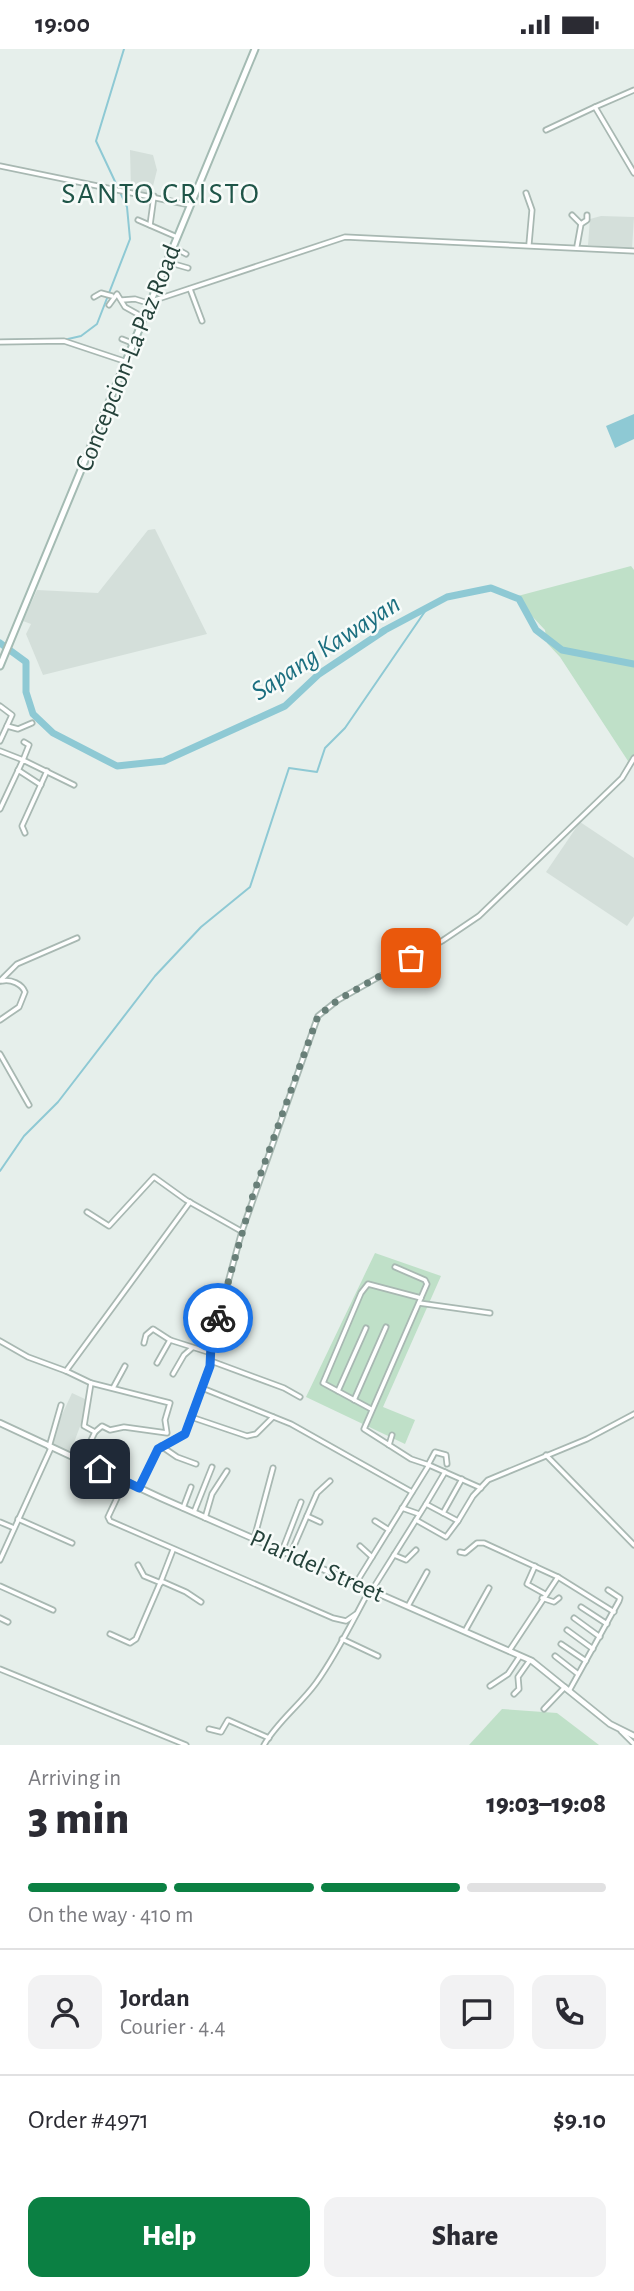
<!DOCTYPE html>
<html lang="en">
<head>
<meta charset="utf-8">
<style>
	body { margin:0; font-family:"Alegreya Sans",sans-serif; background:#f2f2f3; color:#2b2b33; height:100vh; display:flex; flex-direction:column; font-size:26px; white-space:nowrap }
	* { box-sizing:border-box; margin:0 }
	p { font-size:23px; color:#7c7c81 }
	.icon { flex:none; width:38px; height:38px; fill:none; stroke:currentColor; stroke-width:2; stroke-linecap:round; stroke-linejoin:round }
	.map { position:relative; height:1696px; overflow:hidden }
	.details { display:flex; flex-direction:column; background:#fff; flex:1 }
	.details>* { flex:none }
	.pin { position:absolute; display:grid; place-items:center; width:60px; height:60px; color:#fff; margin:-30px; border-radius:14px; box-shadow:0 4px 10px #0006 }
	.courier { position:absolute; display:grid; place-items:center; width:70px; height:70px; margin:-35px; border:5px solid #1a73e8; border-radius:50%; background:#fff; color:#222; box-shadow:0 2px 9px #0007 }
	.head em { font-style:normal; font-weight:800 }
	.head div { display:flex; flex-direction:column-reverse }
	.head { display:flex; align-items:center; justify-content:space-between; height:119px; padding:0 28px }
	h1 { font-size:46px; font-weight:800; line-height:52px }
	.bar { display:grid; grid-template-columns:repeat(4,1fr); gap:10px 7px; align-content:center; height:84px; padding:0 28px }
	.bar i { height:9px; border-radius:5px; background:#e1e1e2 }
	.bar .on { background:#0b8043 }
	.bar p { grid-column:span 4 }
	.line { display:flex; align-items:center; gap:18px; padding:0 28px; border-top:2px solid #e1e1e2 }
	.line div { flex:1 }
	.round { display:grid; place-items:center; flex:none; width:74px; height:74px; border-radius:14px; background:#f2f2f3 }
	.button { display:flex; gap:14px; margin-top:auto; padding:14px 28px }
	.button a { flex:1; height:80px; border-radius:14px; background:#0b8043; color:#fff; font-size:28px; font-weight:800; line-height:80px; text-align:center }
	.button a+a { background:#f2f2f3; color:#2b2b33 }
	.status { display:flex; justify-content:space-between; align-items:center; height:49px; padding:0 35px; background:#fff; direction:ltr }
	.status svg { height:19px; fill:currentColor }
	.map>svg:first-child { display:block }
	.built { fill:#d4dfda }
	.green { fill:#bfe0c8 }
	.water { fill:#8ec9d4 }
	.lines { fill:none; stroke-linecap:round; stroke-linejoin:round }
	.stream { stroke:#8ec9d4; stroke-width:2 }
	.river { stroke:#8ec9d4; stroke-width:7 }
	.minor-casing { stroke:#a8b8b2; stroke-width:7 }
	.tertiary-casing { stroke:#a8b8b2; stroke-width:8 }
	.secondary-casing { stroke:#a4bbb3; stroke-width:9 }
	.minor { stroke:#fff; stroke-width:3.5 }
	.tertiary { stroke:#fff; stroke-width:4.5 }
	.secondary { stroke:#fff; stroke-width:5 }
	.done { stroke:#687f78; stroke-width:7; stroke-dasharray:0 12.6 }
	.route { stroke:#1a73e8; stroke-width:9 }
	.labels { text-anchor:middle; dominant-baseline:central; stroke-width:5; stroke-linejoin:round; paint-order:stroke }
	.street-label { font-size:26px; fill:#24423a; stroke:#f7fbf9 }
	.water-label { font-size:28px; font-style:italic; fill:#1c6f80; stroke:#f7fbf9 }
	.quarter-label { font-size:30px; letter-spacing:2px; fill:#1f5548; stroke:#f7fbf9 }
</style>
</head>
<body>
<div class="status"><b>19:00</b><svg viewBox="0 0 49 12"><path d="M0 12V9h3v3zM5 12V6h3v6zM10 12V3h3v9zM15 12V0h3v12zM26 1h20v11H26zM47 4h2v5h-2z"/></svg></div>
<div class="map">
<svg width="634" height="1696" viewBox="0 0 634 1696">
	<rect width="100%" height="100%" fill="#e6efeb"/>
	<g class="built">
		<polygon points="130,101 153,106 157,121 151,145 131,140"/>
		<polygon points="601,167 634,168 632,200 588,196 590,170"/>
		<polygon points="155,480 207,585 43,626 26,585 31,575 23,572 37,541 98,544 148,481"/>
		<polygon points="580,773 634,809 634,867 627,877 546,823"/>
		<polygon points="72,1344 85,1350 87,1359 70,1404 49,1394"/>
	</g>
	<g class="green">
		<polygon points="631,517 634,521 634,715 624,723 628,712 560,608 547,594 545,581 514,548"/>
		<polygon points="375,1204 441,1227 383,1358 415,1371 405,1395 306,1348"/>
		<polygon points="502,1660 557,1664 599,1696 469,1696"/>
	</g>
	<polygon class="water" points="634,365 634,390 615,399 606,377"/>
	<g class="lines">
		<g class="stream">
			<polyline points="0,291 68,290 81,287 97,275 130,190 127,158 96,92 124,0"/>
			<polyline points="0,1122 24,1087 58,1053 155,927 201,878 250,838 289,719 317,723 325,699 345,679 428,558"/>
		</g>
		<polyline class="river" points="0,594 26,613 26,643 33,665 53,684 117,717 164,712 285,657 319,625 385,581 447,548 491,539 519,550 536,581 562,601 634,615"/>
		<defs>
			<g id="minor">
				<polyline points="634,41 595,58 634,124"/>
				<polyline points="546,81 595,58"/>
				<polyline points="0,117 190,156"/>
				<polyline points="526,144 532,161 529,195"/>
				<polyline points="572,166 581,175"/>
				<polyline points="138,171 177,188"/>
				<polyline points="150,176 154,147"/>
				<polyline points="577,197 581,175 587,171 587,166"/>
				<polyline points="173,198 186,205"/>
				<polyline points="167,213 188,219"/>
				<polyline points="190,240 202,272"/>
				<polyline points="94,248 101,244 112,247"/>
				<polyline points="122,251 135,250 151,255"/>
				<polyline points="152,252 345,188 634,202"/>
				<polyline points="109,256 117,245 125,258 143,268"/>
				<polyline points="122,290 132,294"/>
				<polyline points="0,293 64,292 127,313"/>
				<polyline points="0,657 12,666 0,692"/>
				<polyline points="7,677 18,680 32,674"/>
				<polyline points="0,702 23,711 29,696 24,693"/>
				<polyline points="18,721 41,736"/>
				<polyline points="0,760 23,711 74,736"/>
				<polyline points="25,784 22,777 47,722"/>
				<polyline points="0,932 17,915 77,889"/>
				<path d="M0 971 19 958 25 943C22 935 11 930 2 932"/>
				<polyline points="0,1005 29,1056"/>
				<polyline points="87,1163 109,1177 154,1128 186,1151 241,1182"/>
				<polyline points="395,1218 425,1231 427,1235 364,1380 411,1410 429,1416"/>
				<polyline points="419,1254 490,1264"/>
				<polyline points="0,1292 28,1308 66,1322"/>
				<polyline points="144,1294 146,1286 153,1280 170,1291"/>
				<polyline points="211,1312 284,1339 300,1348"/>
				<polyline points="157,1314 170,1291 211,1304"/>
				<polyline points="173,1325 184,1306 192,1299"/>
				<polyline points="113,1339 125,1317"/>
				<polyline points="202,1339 291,1375 412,1443"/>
				<polyline points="338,1342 366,1279"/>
				<polyline points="354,1351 386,1278"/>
				<polyline points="371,1360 323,1334 361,1244 368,1235 421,1249"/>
				<polyline points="191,1368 247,1387 256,1385 273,1368"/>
				<polyline points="95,1383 102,1377 110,1381 124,1378 167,1384 165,1371 170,1354 91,1334 66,1322 190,1153"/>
				<polyline points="389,1396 392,1386"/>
				<polyline points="161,1397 177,1408 196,1415"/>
				<polyline points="49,1398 61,1356"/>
				<polyline points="546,1406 634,1496"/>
				<polyline points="81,1412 95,1383 84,1377 91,1334"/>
				<polyline points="428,1416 435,1403 446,1406 447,1415"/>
				<polyline points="101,1420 114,1401 121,1404"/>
				<polyline points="445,1423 426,1455 458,1472 473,1447 488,1431 587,1390 634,1365"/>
				<polyline points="125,1432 108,1468 110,1472 333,1569 346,1572 356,1565"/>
				<polyline points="139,1439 158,1400 185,1384 210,1316 211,1296 242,1182 318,967 338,951 442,892 479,867 622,729 634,709"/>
				<polyline points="183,1459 191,1438"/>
				<polyline points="402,1459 419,1465"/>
				<polyline points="194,1463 212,1418"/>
				<polyline points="443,1464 462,1430"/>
				<polyline points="307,1467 320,1473"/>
				<polyline points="205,1469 212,1445 227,1422"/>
				<polyline points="18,1470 72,1494"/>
				<polyline points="416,1471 446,1488 458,1472"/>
				<polyline points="375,1472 389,1481"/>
				<polyline points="0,1473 14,1479"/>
				<polyline points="254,1490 273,1419"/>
				<polyline points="360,1497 372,1508"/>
				<polyline points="173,1501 161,1532 186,1543 201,1553"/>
				<polyline points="282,1502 301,1453"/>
				<polyline points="460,1503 465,1504 477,1494 484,1494 558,1528"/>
				<polyline points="290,1506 317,1444 330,1432"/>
				<polyline points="394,1506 406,1511 416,1501"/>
				<polyline points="0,1511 51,1399"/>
				<polyline points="138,1516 144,1527 161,1534"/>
				<polyline points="535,1517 527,1535 545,1545"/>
				<polyline points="356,1534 429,1416 481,1439"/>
				<polyline points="0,1537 53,1561"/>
				<polyline points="372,1541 426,1455"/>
				<polyline points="542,1549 554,1553 559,1549"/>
				<polyline points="408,1557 427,1523"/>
				<polyline points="581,1558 607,1575"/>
				<polyline points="0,1569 8,1573"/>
				<polyline points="574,1569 600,1588"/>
				<polyline points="567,1581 593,1600"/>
				<polyline points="465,1582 489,1539"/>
				<polyline points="110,1585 130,1594 136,1590 161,1532"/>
				<polyline points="342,1590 378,1607"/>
				<polyline points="561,1595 586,1612"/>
				<polyline points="509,1602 558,1528 614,1563"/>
				<polyline points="555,1607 578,1625"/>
				<polyline points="0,1620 186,1696"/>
				<polyline points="490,1637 508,1625 520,1607"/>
				<polyline points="569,1642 619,1552 620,1549 608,1541"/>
				<polyline points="514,1645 519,1640 518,1628 530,1611"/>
				<polyline points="544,1660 565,1638"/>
				<polyline points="209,1680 221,1683 228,1671 269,1689"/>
				<polyline points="621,1682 634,1695"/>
				<path d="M264 1696C277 1673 300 1656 316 1634 337 1605 353 1571 370 1540"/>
			</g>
			<polyline id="tertiary" points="0,1374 161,1449 532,1612 610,1675 634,1687"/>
			<polyline id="secondary" points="0,617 255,0"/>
		</defs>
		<use href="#minor" class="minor-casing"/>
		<use href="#tertiary" class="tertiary-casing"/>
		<use href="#secondary" class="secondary-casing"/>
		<use href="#minor" class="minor"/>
		<use href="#tertiary" class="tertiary"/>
		<use href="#secondary" class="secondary"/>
	</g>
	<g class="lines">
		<polyline class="done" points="218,1269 253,1146 318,967 338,951 411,909"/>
		<polyline class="route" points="100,1420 139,1439 158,1400 185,1385 210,1317 211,1296 218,1269"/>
	</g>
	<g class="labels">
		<g class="street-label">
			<text transform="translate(128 309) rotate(-68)">Concepcion-La Paz Road</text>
			<text transform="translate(317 1517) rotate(24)">Plaridel Street</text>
		</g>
		<g class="water-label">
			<text transform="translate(326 599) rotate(-33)">Sapang Kawayan</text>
		</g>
		<g class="quarter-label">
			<text x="161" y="145">SANTO CRISTO</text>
		</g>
	</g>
</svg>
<div class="pin" style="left:411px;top:909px;background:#ea580c"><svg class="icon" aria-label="bag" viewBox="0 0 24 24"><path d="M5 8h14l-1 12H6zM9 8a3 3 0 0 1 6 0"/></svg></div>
<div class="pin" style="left:100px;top:1420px;background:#1f2937"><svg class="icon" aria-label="home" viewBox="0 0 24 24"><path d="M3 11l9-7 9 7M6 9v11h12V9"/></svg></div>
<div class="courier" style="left:218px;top:1269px"><svg class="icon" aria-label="bike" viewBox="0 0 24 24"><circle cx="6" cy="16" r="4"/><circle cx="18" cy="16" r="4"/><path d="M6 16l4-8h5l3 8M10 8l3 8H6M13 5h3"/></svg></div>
</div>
<section class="details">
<div class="head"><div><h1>3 min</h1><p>Arriving in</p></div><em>19:03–19:08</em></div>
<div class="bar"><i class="on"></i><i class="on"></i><i class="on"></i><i></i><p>On the way · 410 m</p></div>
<div class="line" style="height:126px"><a class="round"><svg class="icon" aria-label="person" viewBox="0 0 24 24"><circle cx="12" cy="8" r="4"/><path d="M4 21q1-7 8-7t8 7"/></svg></a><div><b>Jordan</b><p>Courier · 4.4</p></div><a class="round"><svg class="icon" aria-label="chat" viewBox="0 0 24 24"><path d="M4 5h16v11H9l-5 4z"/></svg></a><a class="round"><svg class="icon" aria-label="phone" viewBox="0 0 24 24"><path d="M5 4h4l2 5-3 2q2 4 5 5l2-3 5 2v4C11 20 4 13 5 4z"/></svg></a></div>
<div class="line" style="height:91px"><div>Order #4971</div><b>$9.10</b></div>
<div class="button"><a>Help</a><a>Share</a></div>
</section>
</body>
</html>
